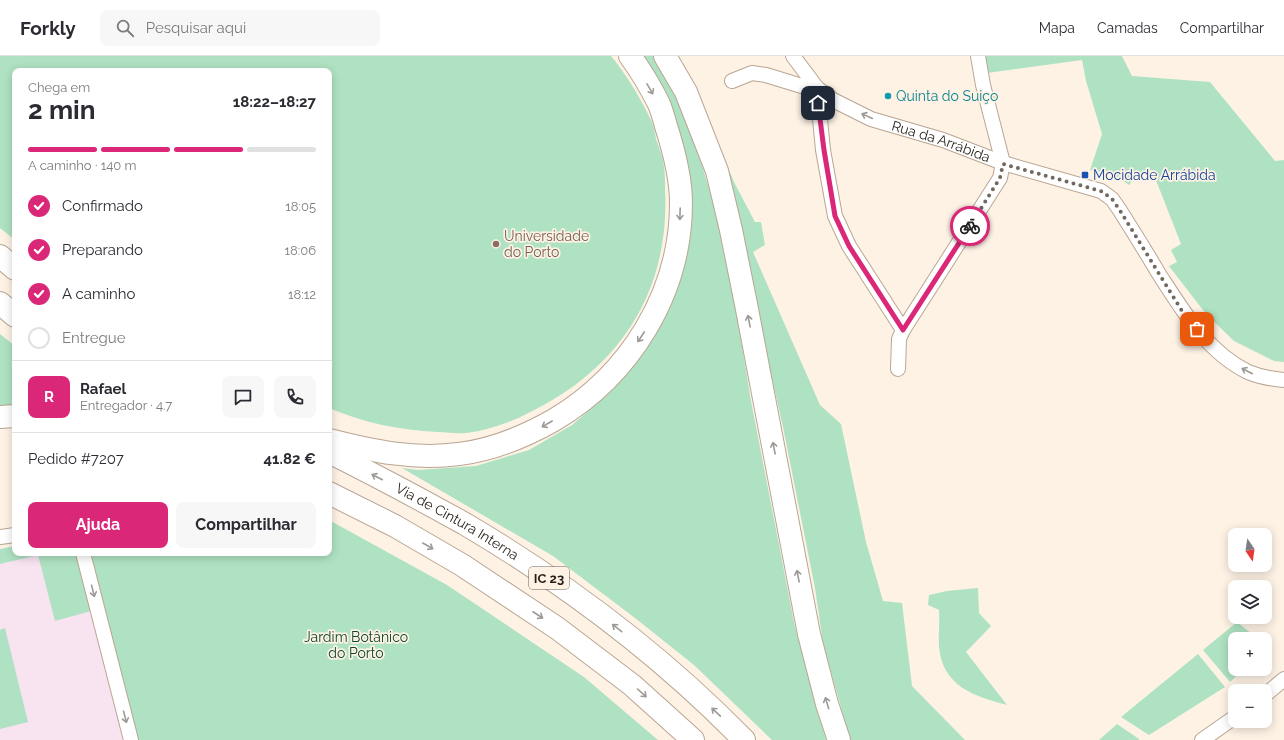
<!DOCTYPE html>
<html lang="pt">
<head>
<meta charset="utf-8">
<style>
	body { margin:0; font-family:Raleway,sans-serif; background:#f7f7f7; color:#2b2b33; height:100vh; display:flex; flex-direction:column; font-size:15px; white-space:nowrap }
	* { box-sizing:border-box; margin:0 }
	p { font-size:13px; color:#7c7c81 }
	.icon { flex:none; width:22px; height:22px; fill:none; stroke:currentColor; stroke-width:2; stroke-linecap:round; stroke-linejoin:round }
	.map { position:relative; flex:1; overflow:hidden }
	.details { position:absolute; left:12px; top:12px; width:320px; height:488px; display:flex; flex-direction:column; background:#fff; border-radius:8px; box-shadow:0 2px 10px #0003 }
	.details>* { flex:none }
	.needle { width:26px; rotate:167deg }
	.buttons { position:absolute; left:1228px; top:472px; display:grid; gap:8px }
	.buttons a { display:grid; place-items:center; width:44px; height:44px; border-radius:8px; background:#fff; box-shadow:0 2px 10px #0003; font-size:20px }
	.pin { position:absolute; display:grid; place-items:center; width:34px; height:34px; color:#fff; margin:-17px; border-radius:8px; box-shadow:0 2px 6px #0006 }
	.courier { position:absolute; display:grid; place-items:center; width:40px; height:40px; margin:-20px; border:3px solid #db2777; border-radius:50%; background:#fff; color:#222; box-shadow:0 1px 5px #0007 }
	.headline em { font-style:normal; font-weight:700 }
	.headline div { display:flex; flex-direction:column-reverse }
	.headline { display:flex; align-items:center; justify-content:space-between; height:68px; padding:0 16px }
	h1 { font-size:26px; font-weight:700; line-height:30px }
	.bar { display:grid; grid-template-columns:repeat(4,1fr); gap:6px 4px; align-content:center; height:48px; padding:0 16px }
	.bar i { height:5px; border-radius:3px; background:#e1e1e2 }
	.bar .active { background:#db2777 }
	.bar p { grid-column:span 4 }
	.line { display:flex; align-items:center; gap:10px; padding:0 16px; border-top:1px solid #e1e1e2 }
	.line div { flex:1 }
	.round { display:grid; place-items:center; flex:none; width:42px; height:42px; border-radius:8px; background:#f7f7f7 }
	ol { padding:0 16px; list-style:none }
	li { display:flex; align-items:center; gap:12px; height:44px }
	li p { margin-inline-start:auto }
	li .icon { padding:4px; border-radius:50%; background:#db2777; color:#fff; stroke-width:4 }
	li:last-child { color:#7c7c81 }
	li i { width:22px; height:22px; border:2px solid #e1e1e2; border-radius:50% }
	.action { display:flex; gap:8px; margin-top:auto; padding:8px 16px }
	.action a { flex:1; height:46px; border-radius:8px; background:#db2777; color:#fff; font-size:16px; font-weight:700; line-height:46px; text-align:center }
	.action a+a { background:#f7f7f7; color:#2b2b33 }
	header { display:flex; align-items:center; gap:24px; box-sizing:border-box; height:56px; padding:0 20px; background:#fff; border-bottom:1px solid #e1e1e2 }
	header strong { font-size:19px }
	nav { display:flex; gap:22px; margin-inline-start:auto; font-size:14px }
	.search { width:280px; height:36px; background:#f7f7f7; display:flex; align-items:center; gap:10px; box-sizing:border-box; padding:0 14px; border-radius:8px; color:#7c7c81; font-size:15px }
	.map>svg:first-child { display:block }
	.education { fill:#f8e3f1 }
	.green { fill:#afe2c2 }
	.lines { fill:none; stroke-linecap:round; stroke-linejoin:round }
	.minor-casing { stroke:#b9a692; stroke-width:16 }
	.motorway-casing { stroke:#b9a692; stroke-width:24 }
	.minor { stroke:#fff; stroke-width:14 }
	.motorway { stroke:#fff; stroke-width:22 }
	.oneway { stroke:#9d9a97 }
	.done { stroke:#72695f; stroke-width:4; stroke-dasharray:0 7.2 }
	.route { stroke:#db2777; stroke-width:5 }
	.culture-dot { fill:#0f9aa8; stroke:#fef2e5; stroke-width:1.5 }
	.transit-dot { fill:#1a4fb4; stroke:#fef2e5; stroke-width:1.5 }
	.education-dot { fill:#8d6e63; stroke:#fef2e5; stroke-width:1.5 }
	.labels { text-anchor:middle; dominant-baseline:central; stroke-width:3.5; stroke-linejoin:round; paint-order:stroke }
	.shield { fill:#fef2e5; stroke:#675e55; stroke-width:1 }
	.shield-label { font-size:13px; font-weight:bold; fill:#261f17 }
	.culture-label { font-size:14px; fill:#0d838f; stroke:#fef2e5; text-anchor:start }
	.street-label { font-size:14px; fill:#261f17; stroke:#fef2e5 }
	.transit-label { font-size:14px; fill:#164399; stroke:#fef2e5; text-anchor:start }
	.education-label { font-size:14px; fill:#785e54; stroke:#fef2e5; text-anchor:start }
	.park-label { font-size:14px; fill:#0e452b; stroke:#fef2e5 }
</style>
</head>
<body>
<header>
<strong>Forkly</strong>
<div class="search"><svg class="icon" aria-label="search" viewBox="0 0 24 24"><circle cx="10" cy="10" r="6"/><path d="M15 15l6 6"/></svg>Pesquisar aqui</div>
<nav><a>Mapa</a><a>Camadas</a><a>Compartilhar</a></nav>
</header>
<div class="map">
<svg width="1284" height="684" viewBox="0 0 1284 684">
	<rect width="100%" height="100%" fill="#fef2e5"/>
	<polygon class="education" points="0,493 15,497 75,497 123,684 0,684"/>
	<g class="green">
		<path d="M0 0H611C626 18 641 43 651 64 654 70 655 77 656 83 659 92 663 101 664 110 665 118 665 125 665 133 670 222 631 297 554 343 525 360 499 373 466 377 457 378 446 376 437 376 400 374 364 367 329 352V15H15V184L0 172Z"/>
		<polygon points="640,0 654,0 684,57 699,99 726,190 751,345 795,571 826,684 772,684 694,609 635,562 553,500 402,412 418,414 476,410 529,394 572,369 606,340 646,292 671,248 690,182 689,120"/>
		<polygon points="984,0 1122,0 1132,20 1210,26 1275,105 1284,104 1284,306 1274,305 1234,285 1206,258 1169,210 1177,206 1171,194 1181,188 1152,114 1137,119 1129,129 1113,118 1090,114 1102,78 1086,25 1082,4 987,17"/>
		<polygon points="721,95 735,128 755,166 761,166 765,189 753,196 820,349 841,368 866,486 883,545 902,547 912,630 965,684 850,684 823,587 815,532 783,371"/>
		<polygon points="0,278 15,290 15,350 0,352"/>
		<polygon points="329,464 447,529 584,621 658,684 138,684 91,497 329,497"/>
		<polygon points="15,490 15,497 75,497 91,555 55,565 38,499 0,508 0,493"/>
		<path d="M978 532 979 557 991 570 966 596 1007 649C974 640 943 631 939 591 938 579 940 567 939 554L928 549 929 539 947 535Z"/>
		<polygon points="1237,566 1258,583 1235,583 1235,613 1244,613 1230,626 1203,594"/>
		<polygon points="5,572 28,666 0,673 0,574"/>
		<polygon points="1198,598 1225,631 1149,679 1121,661"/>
		<polygon points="1117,668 1139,683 1139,684 1099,684"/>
	</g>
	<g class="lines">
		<defs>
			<g id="minor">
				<path id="s1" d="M793 0 817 32 833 44 871 63 943 84 1003 107 1101 135 1112 143 1119 153C1133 175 1146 196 1159 218 1183 255 1207 296 1248 316 1260 321 1272 323 1284 324"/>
				<polyline points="732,25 752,17 766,19 805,31 817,32 823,94 835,160 849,190 903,274 1000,122 1003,107 983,29 978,0"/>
				<polyline points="898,313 899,283 903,274"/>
				<polyline points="0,481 15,479"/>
				<polyline points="83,497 131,684"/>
				<polyline points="1265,639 1284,623"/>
				<polyline points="1202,684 1235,661"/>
			</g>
			<g id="motorway">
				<polyline points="665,0 686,36 717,115 731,174 746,248 809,578 827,648 839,684"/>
				<polyline points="0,200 15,213"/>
				<polyline points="0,247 15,260"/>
				<polyline points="0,361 15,360"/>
				<path d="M329 384C372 395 414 404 459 398 492 394 524 381 554 364 630 319 681 237 681 147 681 121 674 95 666 70 664 63 662 55 659 48 651 32 641 15 630 0"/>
				<path id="s2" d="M329 396C375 419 420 443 465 468 565 527 663 601 744 684"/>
				<polyline points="329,437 395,470 462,509 557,572 632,629 693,684"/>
			</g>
		</defs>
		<use href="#minor" class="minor-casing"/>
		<use href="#motorway" class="motorway-casing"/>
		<use href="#minor" class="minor"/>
		<use href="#motorway" class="motorway"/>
	</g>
	<defs><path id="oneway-shaft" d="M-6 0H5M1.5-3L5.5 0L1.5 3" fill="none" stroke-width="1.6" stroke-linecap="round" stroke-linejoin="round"/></defs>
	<g class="oneway">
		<use href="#oneway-shaft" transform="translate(650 33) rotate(60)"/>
		<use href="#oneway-shaft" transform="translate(867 60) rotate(-155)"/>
		<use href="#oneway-shaft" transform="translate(680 158) rotate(92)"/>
		<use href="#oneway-shaft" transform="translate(749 265) rotate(-101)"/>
		<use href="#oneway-shaft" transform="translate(641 281) rotate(123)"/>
		<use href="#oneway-shaft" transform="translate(1247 315) rotate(-153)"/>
		<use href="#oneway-shaft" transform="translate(547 368) rotate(150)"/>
		<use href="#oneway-shaft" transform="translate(774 392) rotate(-101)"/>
		<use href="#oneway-shaft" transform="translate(377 421) rotate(-153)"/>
		<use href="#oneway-shaft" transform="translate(428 490) rotate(30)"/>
		<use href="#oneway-shaft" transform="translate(798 520) rotate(-101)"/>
		<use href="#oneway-shaft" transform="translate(93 535) rotate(76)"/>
		<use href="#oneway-shaft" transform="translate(538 559) rotate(33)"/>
		<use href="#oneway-shaft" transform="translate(617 572) rotate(-142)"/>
		<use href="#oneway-shaft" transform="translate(642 637) rotate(42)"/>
		<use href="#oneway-shaft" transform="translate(827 647) rotate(-106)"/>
		<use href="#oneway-shaft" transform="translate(716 656) rotate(-137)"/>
		<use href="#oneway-shaft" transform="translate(125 661) rotate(76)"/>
	</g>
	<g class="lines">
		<polyline class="done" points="970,170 1000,122 1003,108 1101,135 1112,143 1119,153 1182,255 1197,273"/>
		<polyline class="route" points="818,47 824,94 835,160 849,190 903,274 970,170"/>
	</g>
	<circle class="culture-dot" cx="888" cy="40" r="4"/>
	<rect class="transit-dot" x="1081" y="115" width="8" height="8" rx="2"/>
	<circle class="education-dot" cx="496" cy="188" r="4"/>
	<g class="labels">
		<rect class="shield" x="529" y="511" width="40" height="22" rx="3"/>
		<g class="shield-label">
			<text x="549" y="522">IC 23</text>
		</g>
		<g class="culture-label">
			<text x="896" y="40">Quinta do Suiço</text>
		</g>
		<g class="street-label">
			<text stroke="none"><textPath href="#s1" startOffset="176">Rua da Arrábida</textPath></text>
			<text stroke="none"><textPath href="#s2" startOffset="146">Via de Cintura Interna</textPath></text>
		</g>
		<g class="transit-label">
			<text x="1093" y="119">Mocidade Arrábida</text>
		</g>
		<g class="education-label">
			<text x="504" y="180">Universidade<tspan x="504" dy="16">do Porto</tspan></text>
		</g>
		<g class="park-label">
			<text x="356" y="581">Jardim Botânico<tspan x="356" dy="16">do Porto</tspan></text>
		</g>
	</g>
</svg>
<div class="buttons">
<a><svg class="needle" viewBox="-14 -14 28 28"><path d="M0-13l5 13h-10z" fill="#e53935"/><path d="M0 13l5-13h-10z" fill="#7c7c81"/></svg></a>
<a><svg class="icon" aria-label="layers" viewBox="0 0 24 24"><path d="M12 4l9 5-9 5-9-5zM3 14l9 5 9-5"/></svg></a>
<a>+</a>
<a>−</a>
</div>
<div class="pin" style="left:1197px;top:273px;background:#ea580c"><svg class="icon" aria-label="bag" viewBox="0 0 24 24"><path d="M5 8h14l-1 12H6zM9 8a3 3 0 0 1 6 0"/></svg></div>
<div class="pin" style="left:818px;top:47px;background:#1f2937"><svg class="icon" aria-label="home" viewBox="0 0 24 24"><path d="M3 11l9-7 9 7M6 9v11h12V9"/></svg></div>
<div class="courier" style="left:970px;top:170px"><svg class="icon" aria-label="bike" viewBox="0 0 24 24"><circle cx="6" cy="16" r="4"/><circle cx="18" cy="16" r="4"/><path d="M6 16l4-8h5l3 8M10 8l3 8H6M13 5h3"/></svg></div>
<section class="details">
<div class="headline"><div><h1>2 min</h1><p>Chega em</p></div><em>18:22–18:27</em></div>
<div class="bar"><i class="active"></i><i class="active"></i><i class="active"></i><i></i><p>A caminho · 140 m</p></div>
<ol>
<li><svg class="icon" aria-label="check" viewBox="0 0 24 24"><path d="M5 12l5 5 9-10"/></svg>Confirmado<p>18:05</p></li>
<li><svg class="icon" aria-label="check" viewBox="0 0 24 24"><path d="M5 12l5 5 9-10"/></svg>Preparando<p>18:06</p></li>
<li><svg class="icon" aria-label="check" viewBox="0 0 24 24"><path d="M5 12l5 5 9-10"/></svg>A caminho<p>18:12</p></li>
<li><i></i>Entregue</li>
</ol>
<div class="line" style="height:72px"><b class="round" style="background:#db2777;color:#fff">R</b><div><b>Rafael</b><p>Entregador · 4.7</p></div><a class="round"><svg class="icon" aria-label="chat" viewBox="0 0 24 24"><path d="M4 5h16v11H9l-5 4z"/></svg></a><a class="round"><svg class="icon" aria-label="phone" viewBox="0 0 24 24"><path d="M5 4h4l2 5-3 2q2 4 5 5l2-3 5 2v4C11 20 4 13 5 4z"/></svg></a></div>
<div class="line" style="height:52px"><div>Pedido #7207</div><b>41.82 €</b></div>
<div class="action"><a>Ajuda</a><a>Compartilhar</a></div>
</section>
</div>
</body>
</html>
